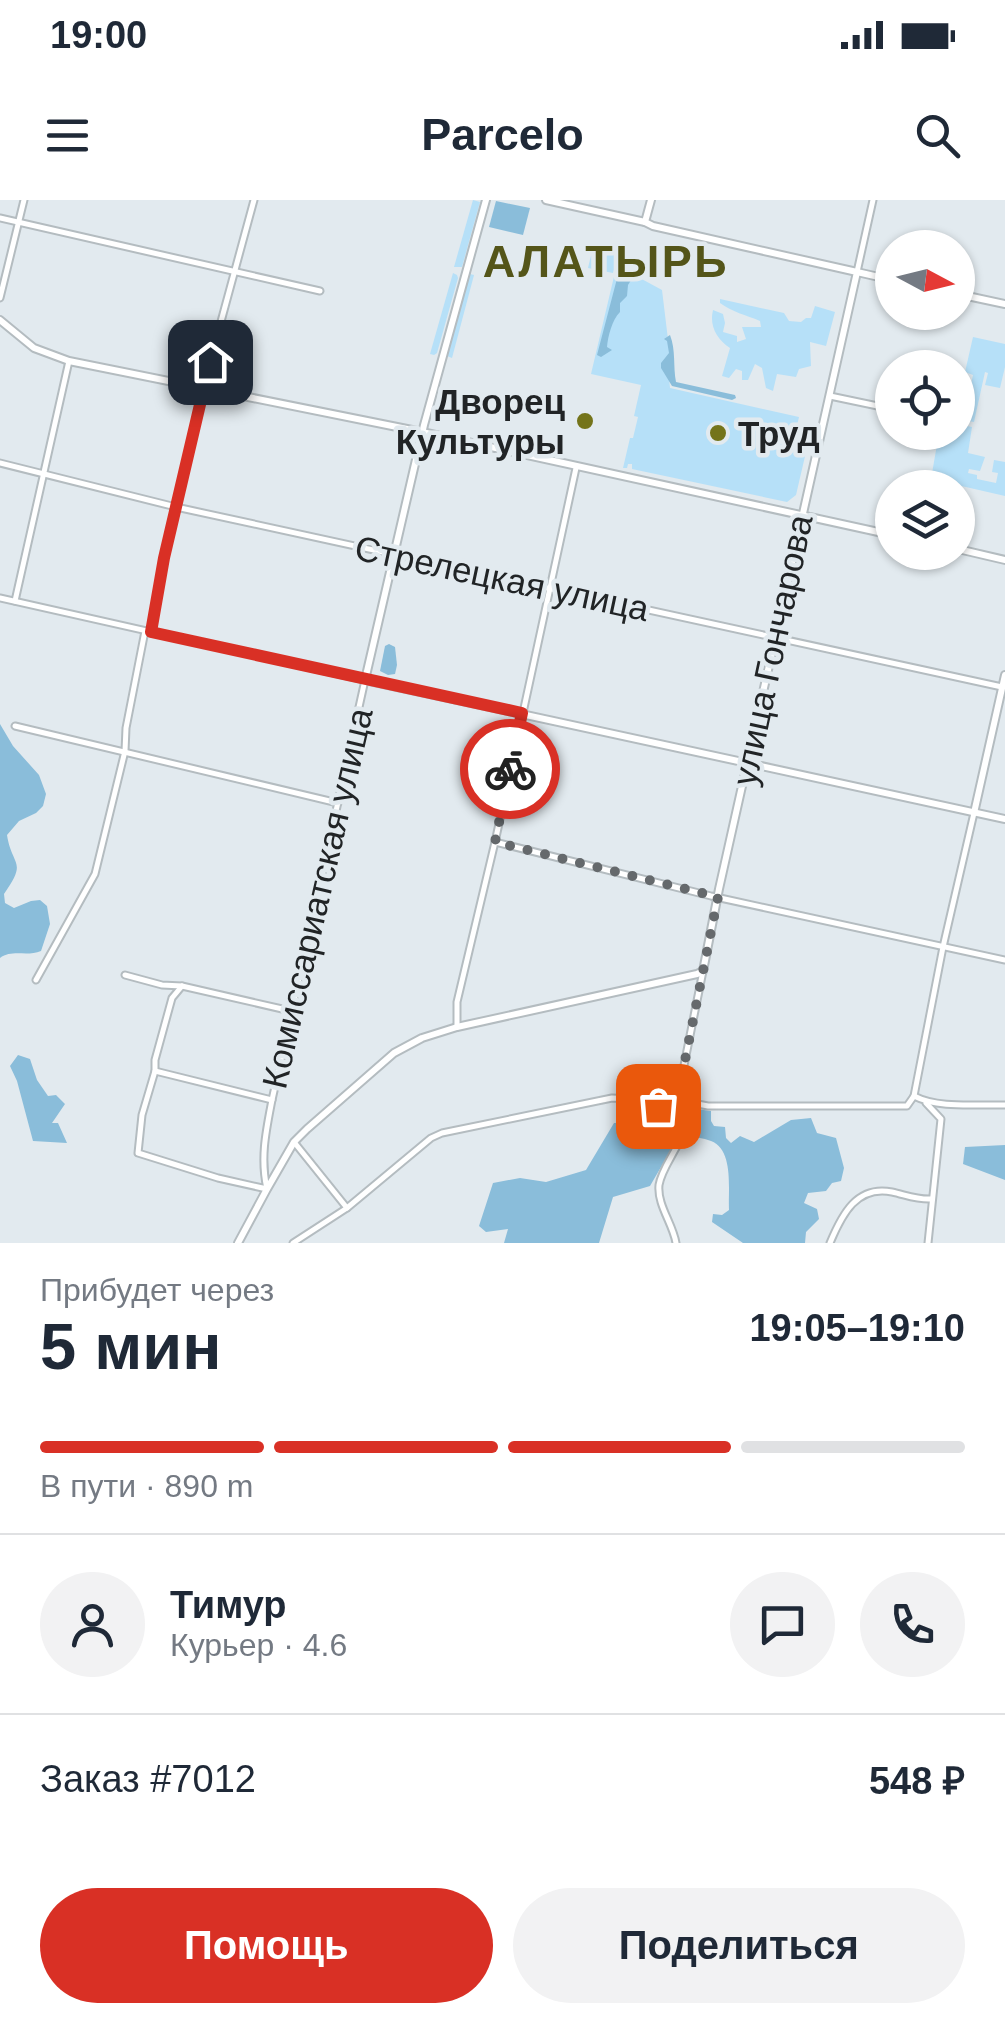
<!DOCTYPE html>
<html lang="ru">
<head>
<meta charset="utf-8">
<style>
	body { margin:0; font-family:Helvetica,sans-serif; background:#f2f2f3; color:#1f2937; height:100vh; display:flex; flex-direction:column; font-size:38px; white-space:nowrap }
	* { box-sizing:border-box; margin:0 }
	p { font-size:32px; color:#747a83 }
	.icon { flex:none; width:55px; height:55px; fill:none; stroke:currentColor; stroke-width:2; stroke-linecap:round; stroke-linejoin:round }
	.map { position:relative; height:1043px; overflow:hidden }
	.drawer { display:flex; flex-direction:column; background:#fff; flex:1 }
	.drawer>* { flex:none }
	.needle { width:65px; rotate:97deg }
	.controls { position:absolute; left:875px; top:30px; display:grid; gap:20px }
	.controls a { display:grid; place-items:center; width:100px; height:100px; border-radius:50%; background:#fff; box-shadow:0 2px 8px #0004; font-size:50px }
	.pin { position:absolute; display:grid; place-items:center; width:85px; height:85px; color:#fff; margin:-42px; border-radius:20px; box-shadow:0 5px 15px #0006 }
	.courier { position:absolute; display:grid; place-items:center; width:100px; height:100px; margin:-50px; border:8px solid #d93025; border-radius:50%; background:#fff; color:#222; box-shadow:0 2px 12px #0007 }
	.summary em { font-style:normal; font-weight:700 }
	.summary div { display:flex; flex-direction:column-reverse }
	.summary { display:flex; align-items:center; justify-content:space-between; height:170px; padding:0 40px }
	h1 { font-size:65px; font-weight:700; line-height:75px }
	.bar { display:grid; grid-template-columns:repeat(4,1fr); gap:15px 10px; align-content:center; height:120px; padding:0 40px }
	.bar i { height:12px; border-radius:8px; background:#e0e1e3 }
	.bar .selected { background:#d93025 }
	.bar p { grid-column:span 4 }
	.line { display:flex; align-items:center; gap:25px; padding:0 40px; border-top:2px solid #e0e1e3 }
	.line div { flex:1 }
	.round { display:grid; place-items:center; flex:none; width:105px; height:105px; border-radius:52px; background:#f2f2f3 }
	.primary-button { display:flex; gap:20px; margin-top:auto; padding:20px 40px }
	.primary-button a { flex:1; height:115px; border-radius:60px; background:#d93025; color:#fff; font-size:40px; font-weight:700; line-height:115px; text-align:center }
	.primary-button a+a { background:#f2f2f3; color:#1f2937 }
	.status { display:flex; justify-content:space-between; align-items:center; height:70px; padding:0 50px; background:#fff; direction:ltr }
	.status svg { height:28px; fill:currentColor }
	header { display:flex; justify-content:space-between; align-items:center; height:130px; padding:0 40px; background:#fff; font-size:45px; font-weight:700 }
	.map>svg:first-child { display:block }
	.green { fill:#b6e0f8 }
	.forest { fill:#8abdda }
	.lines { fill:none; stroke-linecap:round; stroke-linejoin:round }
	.minor-casing { stroke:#b4bcc0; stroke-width:9 }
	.tertiary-casing { stroke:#b4bcc0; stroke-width:10 }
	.secondary-casing { stroke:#b4bcc0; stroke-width:10 }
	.minor { stroke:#fff; stroke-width:5 }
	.tertiary { stroke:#fff; stroke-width:6 }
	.secondary { stroke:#fff; stroke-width:6 }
	.done { stroke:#65696c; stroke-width:10; stroke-dasharray:0 18 }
	.route { stroke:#d93025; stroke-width:12 }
	.poi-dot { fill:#74741a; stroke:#e2eaef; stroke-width:4 }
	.labels { text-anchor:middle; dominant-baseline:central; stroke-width:9; stroke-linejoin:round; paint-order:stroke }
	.poi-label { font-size:35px; font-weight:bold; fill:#212426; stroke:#e2eaef; text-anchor:end }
	.street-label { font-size:35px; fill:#212426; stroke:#e2eaef }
	.district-label { font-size:45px; font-weight:bold; letter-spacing:2.5px; fill:#545519; stroke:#e2eaef }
</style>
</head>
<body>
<div class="status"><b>19:00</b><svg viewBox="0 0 49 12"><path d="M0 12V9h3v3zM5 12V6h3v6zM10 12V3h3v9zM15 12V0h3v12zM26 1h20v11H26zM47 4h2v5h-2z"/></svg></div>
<header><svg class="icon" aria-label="menu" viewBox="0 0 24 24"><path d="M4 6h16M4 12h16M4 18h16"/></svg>Parcelo<svg class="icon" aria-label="search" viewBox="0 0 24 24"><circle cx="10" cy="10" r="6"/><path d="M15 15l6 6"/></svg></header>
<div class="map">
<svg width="1005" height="1043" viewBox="0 0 1005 1043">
	<rect width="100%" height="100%" fill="#e2eaef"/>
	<g class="green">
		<polygon points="473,0 480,2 462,67 454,67"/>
		<polygon points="594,43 627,50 624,68 615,66 613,73 588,68"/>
		<polygon points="616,68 634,72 638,77 662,90 670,156 668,168 670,188 799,217 792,248 806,252 796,295 787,302 632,269 632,264 628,264 627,268 623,268 630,238 633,238 638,217 634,216 641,185 591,174"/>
		<polygon points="453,73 457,75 458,78 437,153 434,155 430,154"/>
		<polygon points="470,74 474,75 452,158 447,156"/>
		<path d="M720 99 784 113 789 121 801 122 806 118H811L815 106 835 112 826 146 810 142 811 166 799 169 796 177 777 174 773 191 766 188 762 168 755 164 748 180H742V171L736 169 729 178 722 176 730 148C717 139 709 126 713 110L723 114 725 123 723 132 737 136V142L746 139 742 127H761L760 121C746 115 732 112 720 103Z"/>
		<polygon points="973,137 1005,144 1005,167 1000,188 985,185 988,173 985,172 974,222 963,220 973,175 965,172"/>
		<polygon points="962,225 972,227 968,253 985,257 980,271 969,269 968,273 977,275 977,279 996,283 998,273 992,272 994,260 1005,262 1005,296 931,279 939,233 960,232"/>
	</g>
	<g class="forest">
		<polygon points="496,1 530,8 523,35 489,27"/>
		<path d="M619 71 629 73 633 77 628 85 627 96 620 103V112C612 120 608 136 607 147L612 150 601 157 597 155Z"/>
		<path d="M670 135C676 150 673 167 676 182L735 195 736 198 732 200 672 186 661 168V163L669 153 667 141 664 139Z"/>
		<polygon points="389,444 395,447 397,465 395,474 388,475 380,471 385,446"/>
		<path d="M0 524 13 546 39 575 46 594 43 606 36 613 19 621 7 635C12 667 28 660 4 694L5 703 14 708 31 701 40 700 47 706 50 724 41 751C27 757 12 749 0 758Z"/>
		<polygon points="18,855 30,859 37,880 48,896 56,895 65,904 52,923 58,923 67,943 33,941 17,881 10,866"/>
		<polygon points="675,904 679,908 679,936 650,986 613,997 599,1043 504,1043 508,1029 486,1032 479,1026 493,983 520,978 546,982 586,970 614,923 650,922"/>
		<path d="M689 908 711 911V921L714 926 725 927 726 938 731 943 740 936 754 942 791 920 811 918 817 933 836 938 844 968 841 981 832 983 826 991 808 993 804 1003 817 1009 819 1019 806 1032 805 1043H743L712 1022 713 1014 722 1015 729 1010C728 989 734 950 711 941 703 938 694 937 686 936V912Z"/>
		<polygon points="1005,945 1005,980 963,964 965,947"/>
	</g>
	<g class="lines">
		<defs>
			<g id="minor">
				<polyline points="0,18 320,91"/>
				<polyline points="857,72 873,0"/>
				<polyline points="0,98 24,0"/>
				<polyline points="830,196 892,209"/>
				<polyline points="958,222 962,223"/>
				<polyline points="0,263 176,307 1002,487"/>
				<path d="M0 398 365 480 272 900C266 931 260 958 267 989L218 978 138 953 142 915 155 871V860L172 798 182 786"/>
				<polyline points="15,401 69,161"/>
				<polyline points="151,432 164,358 210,162 254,0"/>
				<polyline points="15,526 338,603"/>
				<polyline points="495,642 711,696 1005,760"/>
				<polyline points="125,775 162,785 182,786 291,811"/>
				<polyline points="36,780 95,674 125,551 126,528 145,431"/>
				<polyline points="457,827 457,802 495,642 576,268"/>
				<polyline points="155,871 272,900"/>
				<polyline points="914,896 943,747 974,613"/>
				<polyline points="677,900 703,771"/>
				<polyline points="926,903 941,919 928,1043"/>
				<polyline points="294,942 347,1008"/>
				<path d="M293 1043 347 1008 431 938 442 933 612 898 634 899 658 905 677 900 708 906H907L914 896C939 909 976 904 1005 905"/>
				<path d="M676 1043C673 1024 657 1005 659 985 661 972 671 958 677 946"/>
				<path d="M830 1043C842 1014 857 985 892 992 906 995 917 1000 932 999"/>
			</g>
			<g id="tertiary">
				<polyline points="486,0 424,225 365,480 1005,619"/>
				<polyline points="546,0 645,22"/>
				<polyline points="857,72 892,80"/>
				<polyline points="958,94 1005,104"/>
				<polyline points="0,120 34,148 69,161 422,232 892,335"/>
				<polyline points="958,349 1005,360"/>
				<polyline points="974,613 1005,475"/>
			</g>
			<polyline id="secondary" points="238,1043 267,989 294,942 307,929 394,853 422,838 457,827 697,774 703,771 719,689 857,72 653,26 645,22 651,0"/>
		</defs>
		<use href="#minor" class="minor-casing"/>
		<use href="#tertiary" class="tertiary-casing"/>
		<use href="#secondary" class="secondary-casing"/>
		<use href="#minor" class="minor"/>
		<use href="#tertiary" class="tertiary"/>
		<use href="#secondary" class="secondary"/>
	</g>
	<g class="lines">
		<polyline class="done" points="510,569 495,642 718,697 677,900 658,906"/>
		<polyline class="route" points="210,162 164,358 151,432 522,513 510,569"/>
	</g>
	<g class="poi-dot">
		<circle cx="585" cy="221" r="10"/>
		<circle cx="718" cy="233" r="10"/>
	</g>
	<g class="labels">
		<g class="poi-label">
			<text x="565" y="201">Дворец<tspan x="565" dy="40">Культуры</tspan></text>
			<text x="738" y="233" text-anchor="start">Труд</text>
		</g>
		<g class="street-label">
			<text transform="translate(502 378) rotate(12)">Стрелецкая улица</text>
			<text transform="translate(772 450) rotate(-78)">улица Гончарова</text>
			<text transform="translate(317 698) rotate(-77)">Комиссариатская улица</text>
		</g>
		<g class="district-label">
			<text x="606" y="61">АЛАТЫРЬ</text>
		</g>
	</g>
</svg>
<div class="controls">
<a><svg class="needle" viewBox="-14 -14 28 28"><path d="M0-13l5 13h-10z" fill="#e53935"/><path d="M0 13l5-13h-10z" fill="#747a83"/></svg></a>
<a><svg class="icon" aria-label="locate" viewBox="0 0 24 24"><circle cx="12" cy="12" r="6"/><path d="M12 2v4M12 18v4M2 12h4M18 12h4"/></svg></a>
<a><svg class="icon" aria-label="layers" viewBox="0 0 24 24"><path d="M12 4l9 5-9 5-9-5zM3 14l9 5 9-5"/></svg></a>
</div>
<div class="pin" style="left:658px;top:906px;background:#ea580c"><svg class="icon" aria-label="bag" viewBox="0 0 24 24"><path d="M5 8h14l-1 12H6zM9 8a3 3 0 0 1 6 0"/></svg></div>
<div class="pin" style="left:210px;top:162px;background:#1f2937"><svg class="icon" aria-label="home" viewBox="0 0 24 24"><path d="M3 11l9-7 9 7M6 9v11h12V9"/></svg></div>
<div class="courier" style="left:510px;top:569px"><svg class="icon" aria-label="bike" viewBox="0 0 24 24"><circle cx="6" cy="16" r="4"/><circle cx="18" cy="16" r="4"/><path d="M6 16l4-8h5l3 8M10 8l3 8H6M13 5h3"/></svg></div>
</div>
<section class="drawer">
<div class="summary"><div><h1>5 мин</h1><p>Прибудет через</p></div><em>19:05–19:10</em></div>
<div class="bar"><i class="selected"></i><i class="selected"></i><i class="selected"></i><i></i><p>В пути · 890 m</p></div>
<div class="line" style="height:180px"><a class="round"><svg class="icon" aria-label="person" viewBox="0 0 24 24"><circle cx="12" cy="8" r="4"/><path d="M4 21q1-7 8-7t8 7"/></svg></a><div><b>Тимур</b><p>Курьер · 4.6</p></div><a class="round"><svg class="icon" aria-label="chat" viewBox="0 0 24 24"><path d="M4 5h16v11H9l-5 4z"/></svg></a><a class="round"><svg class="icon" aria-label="phone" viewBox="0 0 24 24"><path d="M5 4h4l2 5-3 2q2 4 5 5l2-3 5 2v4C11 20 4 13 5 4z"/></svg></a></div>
<div class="line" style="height:130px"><div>Заказ #7012</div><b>548 ₽</b></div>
<div class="primary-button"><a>Помощь</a><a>Поделиться</a></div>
</section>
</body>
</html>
